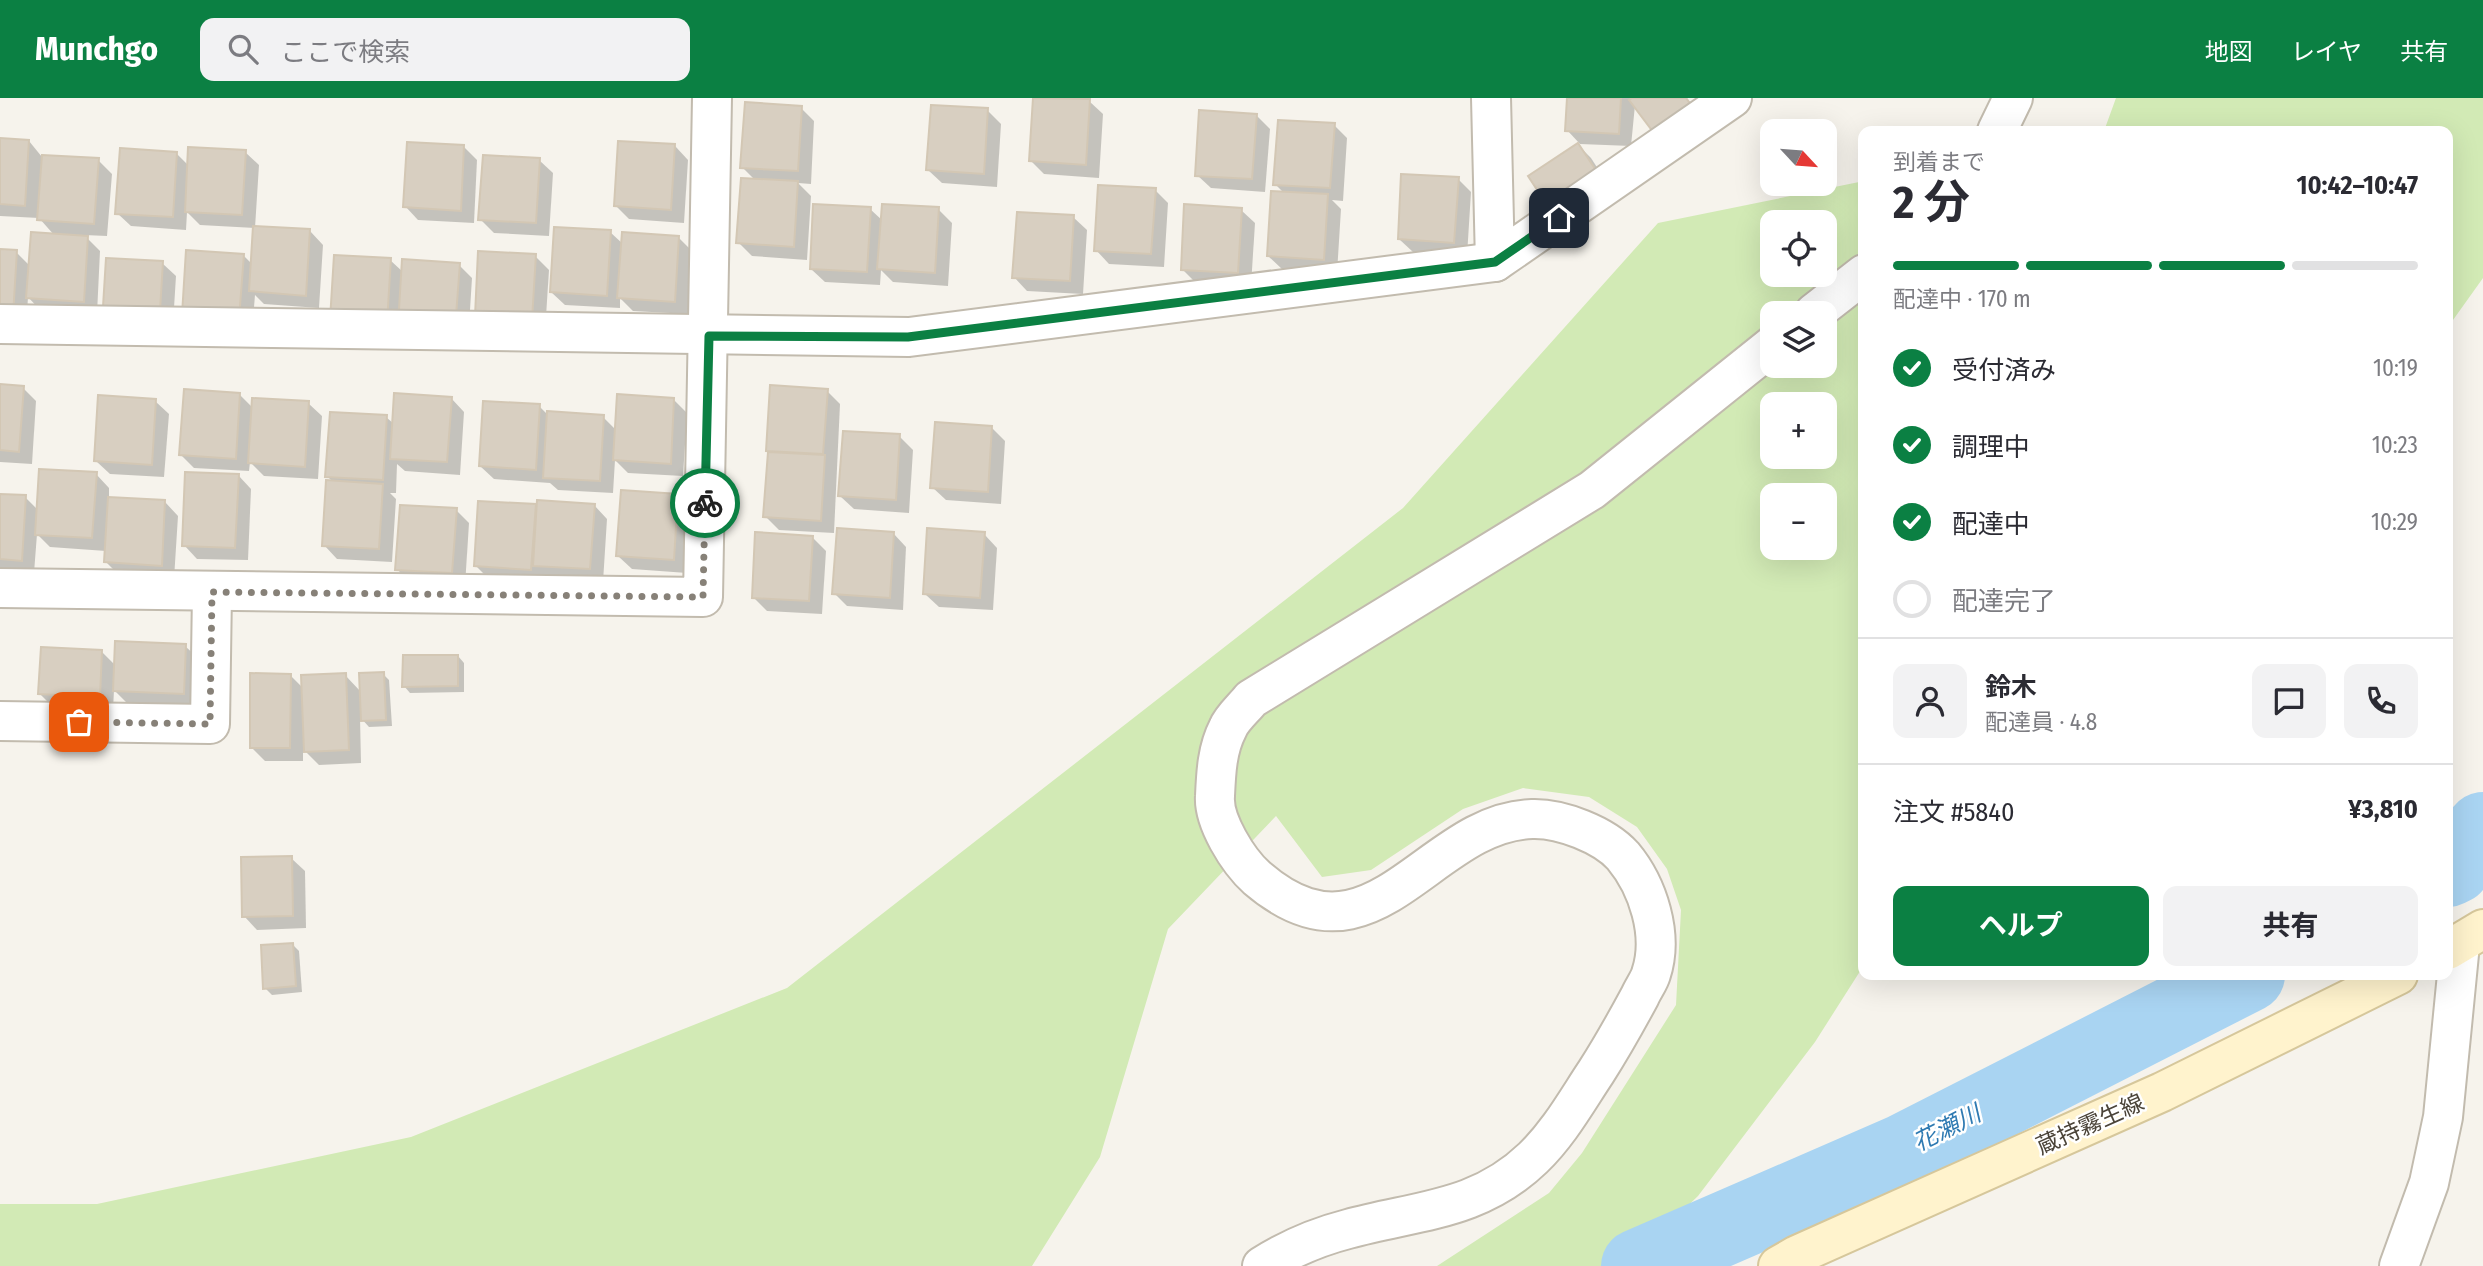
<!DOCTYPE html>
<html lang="ja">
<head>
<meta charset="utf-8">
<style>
	body { margin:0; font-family:"Fira Sans Condensed","Noto Sans JP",sans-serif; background:#f2f2f3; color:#2b2b33; height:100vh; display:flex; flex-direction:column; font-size:26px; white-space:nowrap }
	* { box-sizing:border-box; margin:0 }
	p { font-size:23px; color:#7c7c81 }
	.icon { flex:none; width:38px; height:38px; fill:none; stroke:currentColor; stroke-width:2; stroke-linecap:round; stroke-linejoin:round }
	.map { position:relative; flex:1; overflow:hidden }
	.drawer { position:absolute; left:1858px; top:28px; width:595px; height:854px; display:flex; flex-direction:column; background:#fff; border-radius:14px; box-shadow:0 7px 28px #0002 }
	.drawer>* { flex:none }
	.needle { width:46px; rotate:116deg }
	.controls { position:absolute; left:1760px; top:21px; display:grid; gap:14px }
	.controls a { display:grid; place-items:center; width:77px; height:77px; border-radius:14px; background:#fff; box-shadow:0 7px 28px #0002; font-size:35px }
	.pin { position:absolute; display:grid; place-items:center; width:60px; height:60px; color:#fff; margin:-30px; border-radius:14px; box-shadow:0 4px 10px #0006 }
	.courier { position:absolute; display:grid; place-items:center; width:70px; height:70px; margin:-35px; border:5px solid #0b8043; border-radius:50%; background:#fff; color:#222; box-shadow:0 2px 9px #0007 }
	.summary em { font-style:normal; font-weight:700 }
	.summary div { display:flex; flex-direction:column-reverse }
	.summary { display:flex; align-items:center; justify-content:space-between; height:119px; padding:0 35px }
	h1 { font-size:46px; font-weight:700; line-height:52px }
	.bar { display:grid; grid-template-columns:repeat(4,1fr); gap:10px 7px; align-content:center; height:84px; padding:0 35px }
	.bar i { height:9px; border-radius:5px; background:#e1e1e2 }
	.bar .selected { background:#0b8043 }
	.bar p { grid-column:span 4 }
	.line { display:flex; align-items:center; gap:18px; padding:0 35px; border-top:2px solid #e1e1e2 }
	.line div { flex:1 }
	.round { display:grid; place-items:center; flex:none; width:74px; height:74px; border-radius:14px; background:#f2f2f3 }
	ol { padding:0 35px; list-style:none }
	li { display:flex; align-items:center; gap:21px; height:77px }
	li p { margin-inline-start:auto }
	li .icon { padding:7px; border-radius:50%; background:#0b8043; color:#fff; stroke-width:4 }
	li:last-child { color:#7c7c81 }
	li i { width:38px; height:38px; border:4px solid #e1e1e2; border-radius:50% }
	.primary-button { display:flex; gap:14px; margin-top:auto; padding:14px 35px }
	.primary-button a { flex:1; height:80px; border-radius:14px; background:#0b8043; color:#fff; font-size:28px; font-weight:700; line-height:80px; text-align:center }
	.primary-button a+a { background:#f2f2f3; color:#2b2b33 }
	header { display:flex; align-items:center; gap:42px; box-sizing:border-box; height:98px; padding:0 35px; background:#0b8043; color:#fff }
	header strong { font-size:33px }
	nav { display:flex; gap:38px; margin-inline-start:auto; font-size:24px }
	.search { width:490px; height:63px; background:#f2f2f3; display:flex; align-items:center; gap:18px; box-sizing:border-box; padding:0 24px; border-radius:14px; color:#7c7c81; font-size:26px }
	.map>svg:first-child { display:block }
	.green { fill:#d2eab5; fill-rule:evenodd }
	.shadow { fill:#0003 }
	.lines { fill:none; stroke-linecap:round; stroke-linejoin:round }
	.river { stroke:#a9d4f2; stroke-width:74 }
	.building { fill:#d8cfc1; stroke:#d3c7b4; stroke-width:2 }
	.minor-casing { stroke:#c2bbae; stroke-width:42 }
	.tertiary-casing { stroke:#c2bbae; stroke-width:42 }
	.secondary-casing { stroke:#d6c79b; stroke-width:42 }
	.minor { stroke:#fff; stroke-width:38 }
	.tertiary { stroke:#fff; stroke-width:38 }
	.secondary { stroke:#fff3cd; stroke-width:38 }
	.done { stroke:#878178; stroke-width:7; stroke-dasharray:0 12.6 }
	.route { stroke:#0b8043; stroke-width:9 }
	.labels { text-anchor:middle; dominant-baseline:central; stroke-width:5; stroke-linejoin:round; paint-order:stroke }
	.street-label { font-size:23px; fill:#4b4439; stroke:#fff }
	.water-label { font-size:24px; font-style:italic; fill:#2e7ab2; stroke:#fff }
</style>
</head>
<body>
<header>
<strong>Munchgo</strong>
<div class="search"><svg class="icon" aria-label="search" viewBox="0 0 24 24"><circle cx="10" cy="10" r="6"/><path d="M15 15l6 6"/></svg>ここで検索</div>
<nav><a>地図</a><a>レイヤ</a><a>共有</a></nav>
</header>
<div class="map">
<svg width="2483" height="1168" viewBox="0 0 2483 1168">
	<rect width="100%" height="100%" fill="#f6f3ec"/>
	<g class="green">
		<polygon points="2116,0 2483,0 2483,180 2448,229 2448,33 2104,33"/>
		<path d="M1864 83V867L1815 944 1698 1098 1643 1151 1615 1168H1437L1549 1095 1582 1055 1676 907 1681 812 1667 771 1637 729 1589 699 1523 690 1463 711 1371 772 1322 779 1276 718 1168 831 1100 1059 1032 1168H0V1106H97L411 1039 787 890 1403 410 1658 125ZM1773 124H1825V177H1773ZM1773 215H1825V268H1773ZM1773 306H1825V359H1773ZM1773 397H1825V450H1773Z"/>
	</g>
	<g class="shadow">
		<polygon points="1035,0 1089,3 1103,16 1099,80 1044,76 1030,62"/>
		<polygon points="1569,0 1687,0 1706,26 1635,7 1631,48 1580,46 1567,32"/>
		<polygon points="801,10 814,23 811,86 798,85 811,98 807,162 752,158 738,144 755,82 742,69"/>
		<polygon points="987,12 1001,26 997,89 942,85 928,72"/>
		<polygon points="1256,17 1270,31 1265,94 1211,90 1197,77"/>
		<polygon points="1334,27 1347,40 1343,103 1332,102 1341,111 1337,175 1282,171 1268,158 1284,95 1275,86"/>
		<polygon points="0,42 29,43 42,59 98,62 112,76 107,138 84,137 100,153 97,216 41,213 28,199 26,231 0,229 0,153 16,154 30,168 55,138 39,120 0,118"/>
		<polygon points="1578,47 1591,60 1613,94 1566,125"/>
		<polygon points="675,48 688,62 684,125 629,121 616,108"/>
		<polygon points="464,49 477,62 474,125 418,122 405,108"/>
		<polygon points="245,54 259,67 255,130 310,133 323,147 319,210 264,206 255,197 252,234 197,230 243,157 253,167 255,130 200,127 187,114 186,132 131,128 117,115 176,55 189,68"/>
		<polygon points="539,62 553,75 549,138 494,135 480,121"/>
		<polygon points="1458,81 1471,94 1467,158 1413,154 1399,141"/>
		<polygon points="1155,92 1168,105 1164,169 1109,166 1096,152"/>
		<polygon points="870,111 883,123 938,111 952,125 948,188 893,184 881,172 880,187 825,184 811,171"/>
		<polygon points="1241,112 1255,125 1251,188 1196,185 1182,171"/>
		<polygon points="1073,119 1087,132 1083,196 1027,193 1014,179"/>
		<polygon points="610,134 623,146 678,139 692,153 688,216 633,213 620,200 620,210 565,207 551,194"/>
		<polygon points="535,158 549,172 545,234 490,231"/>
		<polygon points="390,162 403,174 459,167 472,180 468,244 345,235"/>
		<polygon points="162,165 176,178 172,241 117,238"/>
		<polygon points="0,288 23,290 36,303 32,366 0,364"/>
		<polygon points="771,289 827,293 840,306 834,435 779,432 765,418"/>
		<polygon points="240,297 253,310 308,305 322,318 318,381 264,378 250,364 249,373 194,370 181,357"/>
		<polygon points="451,300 464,314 460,377 405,373 397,366 396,395 390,395 396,401 392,464 337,461 324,447 334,385 327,378 386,319 394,326"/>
		<polygon points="674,302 687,315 683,378 628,375 615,362 613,395 558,392 550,385 494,381 480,368 539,308 546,315 603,319 617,333"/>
		<polygon points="155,303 169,316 164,379 110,376 96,363"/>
		<polygon points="991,329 1005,343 1001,406 946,402 932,389"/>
		<polygon points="899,338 913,352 909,415 854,411 840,398"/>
		<polygon points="96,376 109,390 109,400 165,404 178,418 174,481 119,477 106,464 106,453 50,449 37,436 34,475 0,473 0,398 25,399 38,412"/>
		<polygon points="238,377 251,391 248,462 197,461 184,447"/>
		<polygon points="677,398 690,411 687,475 632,471 618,458"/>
		<polygon points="479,405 538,408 594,407 607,421 603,484 548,480 545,477 544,484 489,481 476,468"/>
		<polygon points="456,412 469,425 465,488 410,485 397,471"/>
		<polygon points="893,435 906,449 903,512 847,508 834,495"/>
		<polygon points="984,436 997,450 993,512 939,509 925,496"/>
		<polygon points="812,439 826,453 822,516 767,513 753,499"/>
		<polygon points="185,548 199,561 197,609 128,606 114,592 113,612 53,609 40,596 102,554 116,568"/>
		<polygon points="458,558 464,565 464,594 410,595 404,588"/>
		<polygon points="383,576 389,582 392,628 369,629 360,619 361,665 319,667 303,651 303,663 265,663 251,649 290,577 303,590 345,577 361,594"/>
		<polygon points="291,760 305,773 306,830 257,832 244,818"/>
		<polygon points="293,847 299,853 302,894 272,897 265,890"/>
	</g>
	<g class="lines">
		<g class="river">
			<polyline points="2448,772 2454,769 2483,731"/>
			<polyline points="1638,1168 1903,1053 2248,877"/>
		</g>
	</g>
	<g class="building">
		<polygon points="1033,0 1090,1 1086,67 1029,63"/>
		<polygon points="1567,0 1621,0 1619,36 1565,33"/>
		<polygon points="1632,0 1686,0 1694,11 1657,39 1629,2"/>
		<polygon points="745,4 802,8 798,73 740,70"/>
		<polygon points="931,7 988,10 984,76 926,72"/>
		<polygon points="1199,12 1257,16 1252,81 1195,78"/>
		<polygon points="1278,22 1335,25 1330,90 1273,87"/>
		<polygon points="0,40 29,42 25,108 0,106"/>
		<polygon points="618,43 675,46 671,112 614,108"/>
		<polygon points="407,44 464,47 461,113 403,109"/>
		<polygon points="1578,45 1601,80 1551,113 1528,78"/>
		<polygon points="188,49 246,52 242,117 185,114"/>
		<polygon points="120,50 177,54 173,119 115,116"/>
		<polygon points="42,57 99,60 94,126 37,122"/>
		<polygon points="483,57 540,60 536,125 478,122"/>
		<polygon points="1401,76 1459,79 1454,145 1398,141"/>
		<polygon points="741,80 798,83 794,149 736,145"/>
		<polygon points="1098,87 1156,90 1151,156 1094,153"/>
		<polygon points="1271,93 1328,96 1324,162 1267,158"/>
		<polygon points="813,106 871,109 867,174 810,171"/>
		<polygon points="882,106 939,109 935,175 877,171"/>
		<polygon points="1184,106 1242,110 1238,175 1181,172"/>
		<polygon points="1017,114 1074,117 1070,183 1012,180"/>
		<polygon points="253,128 310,131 306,198 249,193"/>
		<polygon points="554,129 611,132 607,198 550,194"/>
		<polygon points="31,134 88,138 84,204 26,200"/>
		<polygon points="622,134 679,138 675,204 617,200"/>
		<polygon points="0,151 17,152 13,218 0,217"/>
		<polygon points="186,152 244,156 239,221 182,217"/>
		<polygon points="478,153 536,156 532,222 475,218"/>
		<polygon points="334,157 391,160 387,225 330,222"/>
		<polygon points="106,160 163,163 159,229 102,225"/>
		<polygon points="402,161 460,165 455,231 398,228"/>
		<polygon points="0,286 24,288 19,354 0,352"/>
		<polygon points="770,287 828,291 823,356 766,353"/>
		<polygon points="184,291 240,295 236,361 179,357"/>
		<polygon points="394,295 452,299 447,364 390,361"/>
		<polygon points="617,296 674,300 671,366 613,362"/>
		<polygon points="98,297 156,301 152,367 94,363"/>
		<polygon points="252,300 309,303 305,369 248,365"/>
		<polygon points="483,303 540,306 536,372 479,368"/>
		<polygon points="547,313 604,317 600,383 543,380"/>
		<polygon points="330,314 387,317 383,382 325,379"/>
		<polygon points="935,324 992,328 988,394 930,390"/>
		<polygon points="843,333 900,336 896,402 838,398"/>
		<polygon points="768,354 825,357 821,423 763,419"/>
		<polygon points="39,371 97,374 92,440 35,437"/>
		<polygon points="185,374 239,376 235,450 182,448"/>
		<polygon points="326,382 383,386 379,451 322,448"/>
		<polygon points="621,392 678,396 674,462 616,458"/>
		<polygon points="0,396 26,397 22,463 0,461"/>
		<polygon points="108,399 165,402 162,468 104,464"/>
		<polygon points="537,402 595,406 590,471 533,468"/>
		<polygon points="478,403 536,406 531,472 474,468"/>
		<polygon points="400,407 457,410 452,475 395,472"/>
		<polygon points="837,430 894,434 890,500 832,496"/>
		<polygon points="927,430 985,434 980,500 923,496"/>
		<polygon points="755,434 813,438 809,503 752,500"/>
		<polygon points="115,543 186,546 184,596 113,593"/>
		<polygon points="41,549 102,552 100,599 38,596"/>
		<polygon points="403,557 458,557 458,588 402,589"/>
		<polygon points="384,574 386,622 361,623 359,575"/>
		<polygon points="250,575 291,576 290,650 250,650"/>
		<polygon points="346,575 349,652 304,654 301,577"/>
		<polygon points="292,758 293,818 242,819 241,759"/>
		<polygon points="293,845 296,888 263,891 261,847"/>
	</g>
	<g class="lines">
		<defs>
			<g id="minor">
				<polyline points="1491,0 1495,164 1732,0"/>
				<polyline points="0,226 909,239 1495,164"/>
				<polyline points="0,490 703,499 712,0"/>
				<polyline points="0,623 210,626 212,494"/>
				<polyline points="2399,1168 2429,1085 2443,1019 2460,846"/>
			</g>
			<g id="tertiary">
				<polyline points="1997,33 2013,0"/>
				<polyline points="1814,215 1864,176"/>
				<path d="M1262 1168C1289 1151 1317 1139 1348 1131 1417 1112 1478 1113 1533 1060 1559 1035 1576 1004 1596 974 1612 949 1626 924 1640 898 1643 891 1649 883 1651 876 1664 837 1648 788 1623 758 1604 737 1561 720 1532 721 1427 724 1373 880 1257 780 1238 763 1213 723 1215 698 1216 675 1217 651 1228 630 1232 620 1244 610 1251 601L1592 392 1773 247"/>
			</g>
			<g id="secondary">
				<polyline points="2448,852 2483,831"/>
				<polyline points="1778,1168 1797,1157 2162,994 2398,877"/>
			</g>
		</defs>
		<use href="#minor" class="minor-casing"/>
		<use href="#tertiary" class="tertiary-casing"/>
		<use href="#secondary" class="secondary-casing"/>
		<use href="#minor" class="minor"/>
		<use href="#tertiary" class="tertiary"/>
		<use href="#secondary" class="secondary"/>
	</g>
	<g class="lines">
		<polyline class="done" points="79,624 210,626 212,494 703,499 705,405"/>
		<polyline class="route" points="705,405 709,238 908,239 1495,164 1559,120"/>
	</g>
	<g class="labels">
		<g class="street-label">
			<text transform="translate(2090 1026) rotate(-24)">蔵持霧生線</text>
		</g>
		<g class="water-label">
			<text transform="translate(1947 1030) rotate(-27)">花瀬川</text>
		</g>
	</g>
</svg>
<div class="controls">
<a><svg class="needle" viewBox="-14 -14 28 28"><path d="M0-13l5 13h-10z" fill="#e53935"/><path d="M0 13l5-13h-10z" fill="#7c7c81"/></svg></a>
<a><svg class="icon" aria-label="locate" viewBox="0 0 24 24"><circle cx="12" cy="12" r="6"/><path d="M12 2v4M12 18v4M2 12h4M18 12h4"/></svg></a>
<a><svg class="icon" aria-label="layers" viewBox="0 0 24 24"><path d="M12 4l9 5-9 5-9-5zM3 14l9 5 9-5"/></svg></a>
<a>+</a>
<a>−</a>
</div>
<div class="pin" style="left:79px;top:624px;background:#ea580c"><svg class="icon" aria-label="bag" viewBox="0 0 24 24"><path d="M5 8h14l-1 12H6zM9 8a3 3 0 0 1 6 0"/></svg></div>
<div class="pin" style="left:1559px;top:120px;background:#1f2937"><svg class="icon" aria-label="home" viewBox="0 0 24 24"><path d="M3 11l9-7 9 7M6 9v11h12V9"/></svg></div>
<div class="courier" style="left:705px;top:405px"><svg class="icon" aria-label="bike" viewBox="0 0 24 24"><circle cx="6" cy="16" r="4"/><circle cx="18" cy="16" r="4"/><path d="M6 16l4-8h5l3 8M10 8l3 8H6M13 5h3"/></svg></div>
<section class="drawer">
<div class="summary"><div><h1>2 分</h1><p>到着まで</p></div><em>10:42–10:47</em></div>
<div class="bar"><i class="selected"></i><i class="selected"></i><i class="selected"></i><i></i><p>配達中 · 170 m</p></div>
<ol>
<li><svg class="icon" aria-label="check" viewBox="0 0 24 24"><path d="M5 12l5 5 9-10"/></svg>受付済み<p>10:19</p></li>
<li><svg class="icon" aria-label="check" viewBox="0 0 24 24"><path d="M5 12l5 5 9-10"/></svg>調理中<p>10:23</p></li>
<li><svg class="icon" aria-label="check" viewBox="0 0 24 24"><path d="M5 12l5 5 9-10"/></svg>配達中<p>10:29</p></li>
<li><i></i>配達完了</li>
</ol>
<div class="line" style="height:126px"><a class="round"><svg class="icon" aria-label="person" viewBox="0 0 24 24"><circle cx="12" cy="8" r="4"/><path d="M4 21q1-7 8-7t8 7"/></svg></a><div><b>鈴木</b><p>配達員 · 4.8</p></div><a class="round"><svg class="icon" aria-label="chat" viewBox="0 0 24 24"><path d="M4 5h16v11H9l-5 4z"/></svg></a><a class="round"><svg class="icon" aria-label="phone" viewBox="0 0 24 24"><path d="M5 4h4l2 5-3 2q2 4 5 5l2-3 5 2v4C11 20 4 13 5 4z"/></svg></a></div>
<div class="line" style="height:91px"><div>注文 #5840</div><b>¥3,810</b></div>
<div class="primary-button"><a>ヘルプ</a><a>共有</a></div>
</section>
</div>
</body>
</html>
